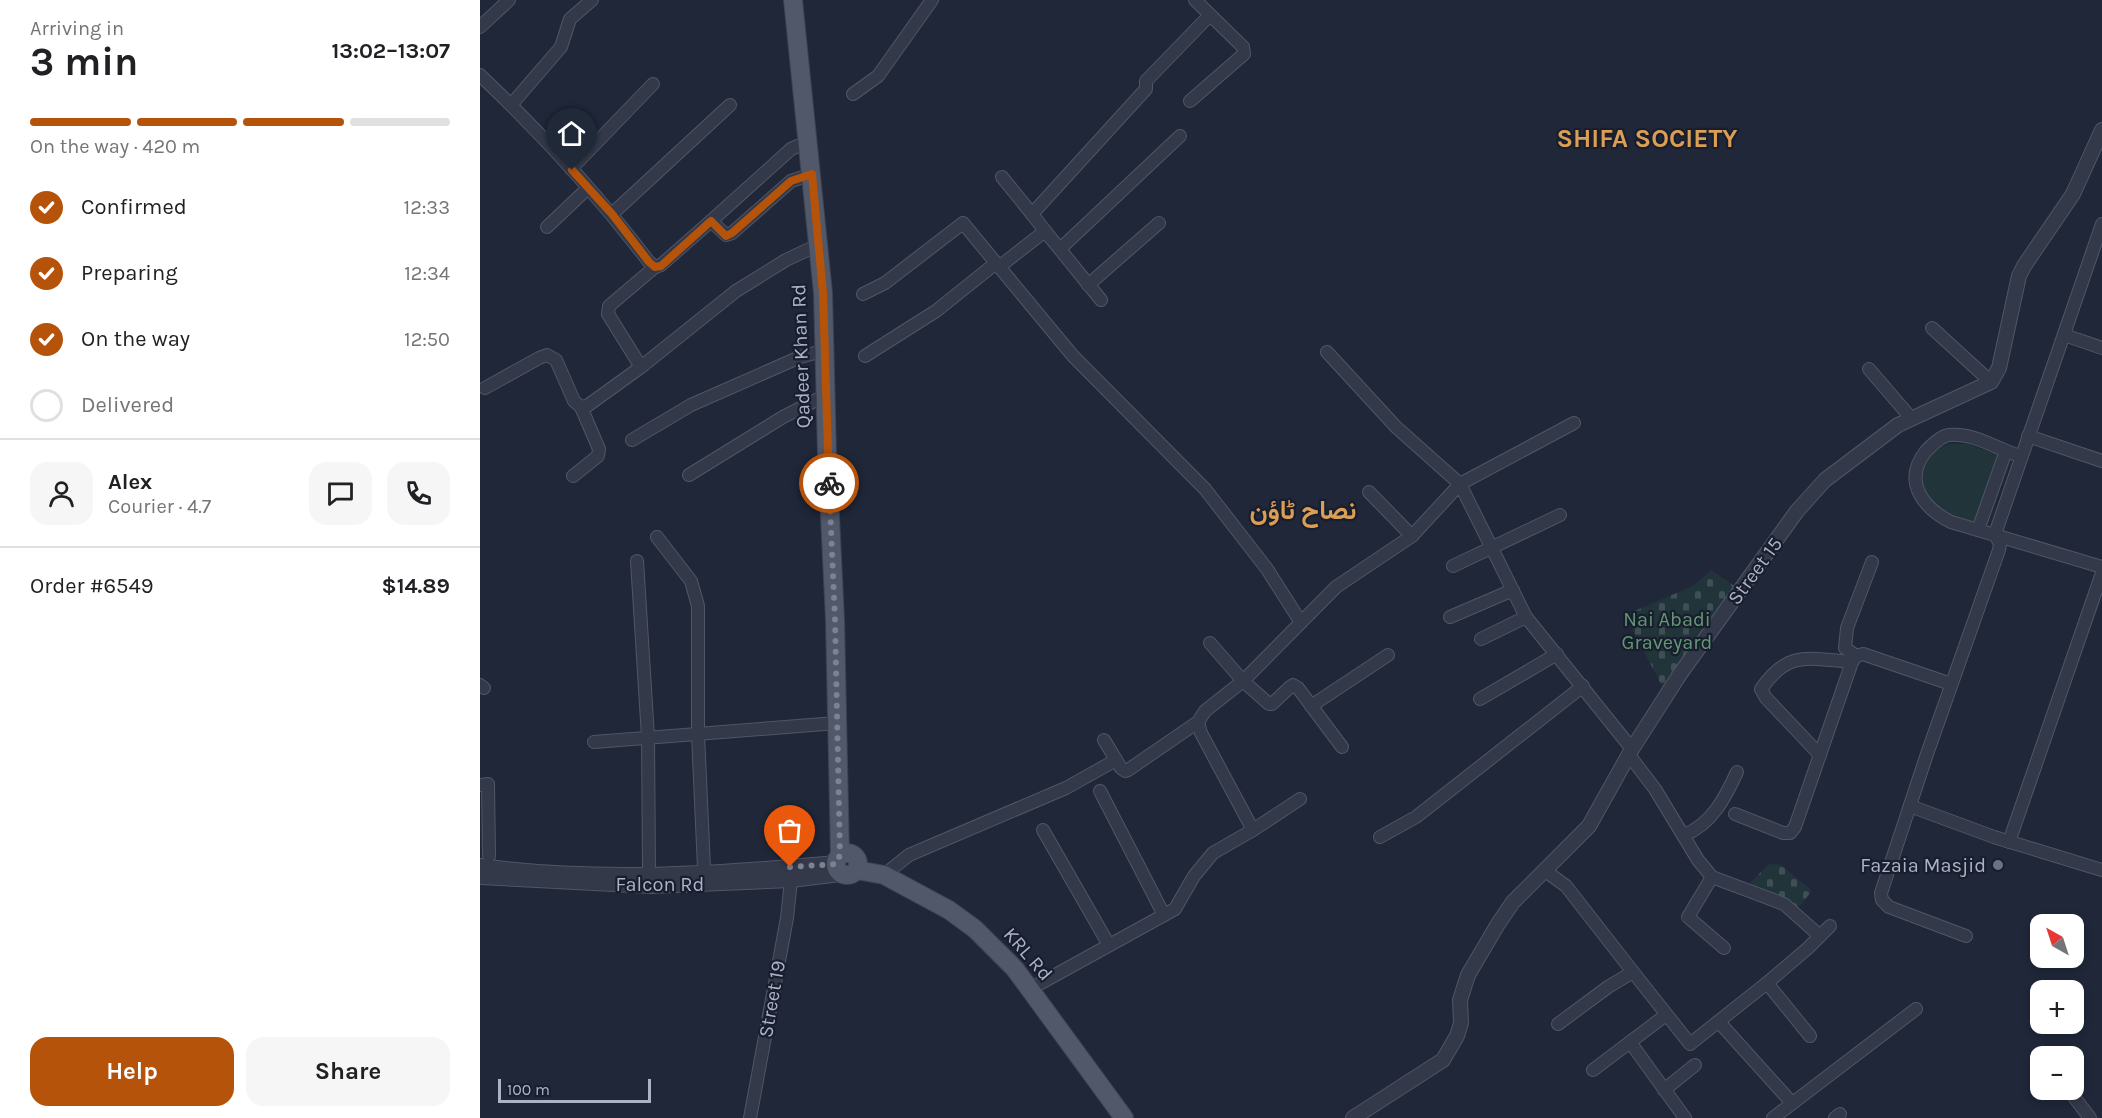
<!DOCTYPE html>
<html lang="en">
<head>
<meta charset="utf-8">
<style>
	body { margin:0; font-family:Karla,Vazirmatn,sans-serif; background:#f6f6f6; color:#202124; height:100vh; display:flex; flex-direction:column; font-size:22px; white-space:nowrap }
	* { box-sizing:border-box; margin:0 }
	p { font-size:20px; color:#757577 }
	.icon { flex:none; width:33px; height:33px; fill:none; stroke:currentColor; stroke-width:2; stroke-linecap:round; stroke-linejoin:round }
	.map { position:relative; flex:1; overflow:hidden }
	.details { display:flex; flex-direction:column; background:#fff; width:480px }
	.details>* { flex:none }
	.needle { width:39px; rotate:321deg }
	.controls { position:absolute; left:1550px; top:914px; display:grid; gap:12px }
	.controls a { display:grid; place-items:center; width:54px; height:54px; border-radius:12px; background:#fff; box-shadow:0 3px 9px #0003; font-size:30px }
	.scale { position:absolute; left:18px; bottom:15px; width:153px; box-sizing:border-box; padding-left:6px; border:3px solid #adb3c6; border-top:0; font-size:16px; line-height:21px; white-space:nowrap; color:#adb3c6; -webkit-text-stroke:4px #181e2d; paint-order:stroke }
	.pin { position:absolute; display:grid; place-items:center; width:51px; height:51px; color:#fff; margin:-62px -26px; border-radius:50% 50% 50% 0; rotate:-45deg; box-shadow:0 0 6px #0007 }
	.pin .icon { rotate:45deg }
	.courier { position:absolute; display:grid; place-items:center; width:60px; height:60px; margin:-30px; border:4px solid #b45309; border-radius:50%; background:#fff; color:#222; box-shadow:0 2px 8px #0007 }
	.summary em { font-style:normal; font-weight:700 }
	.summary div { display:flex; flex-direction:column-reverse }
	.summary { display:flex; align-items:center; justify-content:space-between; height:102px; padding:0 30px }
	h1 { font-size:39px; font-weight:700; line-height:45px }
	.bar { display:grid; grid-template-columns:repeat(4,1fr); gap:9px 6px; align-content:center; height:72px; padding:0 30px }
	.bar i { height:8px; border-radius:4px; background:#e0e0e0 }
	.bar .on { background:#b45309 }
	.bar p { grid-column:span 4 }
	.line { display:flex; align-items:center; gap:15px; padding:0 30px; border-top:2px solid #e0e0e0 }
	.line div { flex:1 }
	.round { display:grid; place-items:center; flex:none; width:63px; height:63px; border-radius:18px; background:#f6f6f6 }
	ol { padding:0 30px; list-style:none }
	li { display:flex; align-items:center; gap:18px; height:66px }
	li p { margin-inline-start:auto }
	li .icon { padding:6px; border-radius:50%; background:#b45309; color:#fff; stroke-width:4 }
	li:last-child { color:#757577 }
	li i { width:33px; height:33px; border:3px solid #e0e0e0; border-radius:50% }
	.primary-button { display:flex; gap:12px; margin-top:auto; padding:12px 30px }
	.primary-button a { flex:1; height:69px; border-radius:18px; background:#b45309; color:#fff; font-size:24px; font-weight:700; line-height:69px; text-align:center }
	.primary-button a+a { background:#f6f6f6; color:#202124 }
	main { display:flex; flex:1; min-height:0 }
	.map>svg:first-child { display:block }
	.green { fill:#21343a }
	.cemetery { fill:url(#cemetery-stones) }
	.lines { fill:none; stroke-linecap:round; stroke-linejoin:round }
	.minor-casing { stroke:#505667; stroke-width:14 }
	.tertiary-casing { stroke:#505667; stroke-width:16 }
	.primary-casing { stroke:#3c4253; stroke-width:20 }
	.minor { stroke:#333949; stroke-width:12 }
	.tertiary { stroke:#333949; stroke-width:14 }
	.primary { stroke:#505869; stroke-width:18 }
	.done { stroke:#7b8295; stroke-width:6; stroke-dasharray:0 10.8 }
	.route { stroke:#b45309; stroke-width:8 }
	.worship-dot { fill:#6b7280; stroke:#181e2d; stroke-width:2 }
	.labels { text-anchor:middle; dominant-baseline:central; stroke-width:4.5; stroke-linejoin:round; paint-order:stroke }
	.street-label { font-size:20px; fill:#adb3c6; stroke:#181e2d }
	.park-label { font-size:20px; fill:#639875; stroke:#181e2d }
	.poi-label { font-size:20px; fill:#adb3c6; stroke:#181e2d; text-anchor:end }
	.district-label { font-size:26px; font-weight:bold; fill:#da9e54; stroke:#181e2d }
</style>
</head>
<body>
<main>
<section class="details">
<div class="summary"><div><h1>3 min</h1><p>Arriving in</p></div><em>13:02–13:07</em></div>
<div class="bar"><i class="on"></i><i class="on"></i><i class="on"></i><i></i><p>On the way · 420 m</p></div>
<ol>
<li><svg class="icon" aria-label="check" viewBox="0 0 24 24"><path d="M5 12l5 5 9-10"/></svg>Confirmed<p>12:33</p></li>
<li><svg class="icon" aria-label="check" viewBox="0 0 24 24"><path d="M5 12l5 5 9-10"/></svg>Preparing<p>12:34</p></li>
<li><svg class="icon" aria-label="check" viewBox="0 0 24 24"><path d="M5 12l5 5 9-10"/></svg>On the way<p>12:50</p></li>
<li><i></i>Delivered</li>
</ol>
<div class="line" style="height:108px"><a class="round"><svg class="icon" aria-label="person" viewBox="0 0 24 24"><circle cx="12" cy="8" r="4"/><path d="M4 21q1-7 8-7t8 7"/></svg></a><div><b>Alex</b><p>Courier · 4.7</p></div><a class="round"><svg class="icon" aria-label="chat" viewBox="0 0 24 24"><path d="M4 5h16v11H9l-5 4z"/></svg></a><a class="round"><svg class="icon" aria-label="phone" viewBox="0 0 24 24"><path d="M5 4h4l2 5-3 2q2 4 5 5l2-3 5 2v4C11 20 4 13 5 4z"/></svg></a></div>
<div class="line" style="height:78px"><div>Order #6549</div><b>$14.89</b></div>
<div class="primary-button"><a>Help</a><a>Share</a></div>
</section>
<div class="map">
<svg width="1622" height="1118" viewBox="0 0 1622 1118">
	<defs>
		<pattern id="cemetery-stones" width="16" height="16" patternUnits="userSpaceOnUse" patternTransform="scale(1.5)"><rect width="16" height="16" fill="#21343a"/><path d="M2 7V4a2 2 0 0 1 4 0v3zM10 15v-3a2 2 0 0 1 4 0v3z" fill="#3f4f55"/></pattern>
	</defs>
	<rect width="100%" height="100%" fill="#1f2739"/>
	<path class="green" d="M1469 444H1488L1519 455 1496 521C1489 522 1484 520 1478 518 1438 506 1426 461 1469 444Z"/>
	<g class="cemetery">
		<polygon points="1231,570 1256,587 1183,688 1145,615 1213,586"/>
		<polygon points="1289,864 1301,865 1332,891 1318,908 1271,887 1270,883"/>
	</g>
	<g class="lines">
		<defs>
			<g id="minor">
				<polyline points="0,27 29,0"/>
				<path d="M0 75C61 133 118 195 169 262L175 267 181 265 231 221 246 235 252 233 311 181 332 174"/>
				<polyline points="373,94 398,76 452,0"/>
				<polyline points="710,101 764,54 763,47 715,0"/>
				<polyline points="31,105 81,47 90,19 112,0"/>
				<polyline points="91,169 173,84"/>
				<polyline points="522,177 552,214"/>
				<polyline points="132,214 250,105"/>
				<polyline points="231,221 311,149 329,141"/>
				<polyline points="67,227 108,188"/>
				<polyline points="565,231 621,300"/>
				<polyline points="580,249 700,136"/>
				<polyline points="519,267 565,231 552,214 666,89 666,81 729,16"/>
				<polyline points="608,285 679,223"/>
				<polyline points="383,294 405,283 483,223 516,263"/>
				<polyline points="1452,328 1511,382"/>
				<polyline points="1584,335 1622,348"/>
				<polyline points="847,352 916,427 980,484 1094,423"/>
				<polyline points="385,356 456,311 516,263 593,356 725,489 787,569 820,621"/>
				<polyline points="161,367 128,314 129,306 175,267"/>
				<polyline points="1389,369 1431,418"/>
				<polyline points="5,388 59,358 67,355 76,360 94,401 101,407 119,449 118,456 93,476"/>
				<polyline points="101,407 107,406 161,367 256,291 306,260 338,245"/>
				<polyline points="1548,436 1622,461"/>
				<polyline points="152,440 211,405 320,357 346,350"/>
				<path d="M1540 456C1517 449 1493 432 1469 435 1461 436 1452 445 1446 451 1422 481 1443 508 1471 522L1622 567"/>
				<polyline points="209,475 303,417 346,395"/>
				<polyline points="889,492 932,536"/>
				<polyline points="1498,530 1526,451"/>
				<polyline points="177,537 211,581 218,606 218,735 224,868"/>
				<polyline points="157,561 168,737 169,870"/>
				<polyline points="1392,562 1367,628 1365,648 1376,656 1383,654 1471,684"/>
				<polyline points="973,566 1080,515"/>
				<polyline points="970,617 1033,590"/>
				<polyline points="1001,639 1046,617"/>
				<polyline points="730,643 763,681 789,704 792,704 810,687 813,685 818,688 862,747"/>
				<polyline points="0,685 4,688"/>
				<polyline points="1000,699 1077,654"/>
				<polyline points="831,706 908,655"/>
				<polyline points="624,740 641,768 645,771 648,770 718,722 725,711 763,681 856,587 932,536 980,484 1046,617 1152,749"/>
				<polyline points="114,742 357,723"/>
				<polyline points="1149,755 1175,789 1218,860 1232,877 1304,904 1340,936"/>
				<path d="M1340 755 1286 698 1281 689C1309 649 1329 659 1372 662"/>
				<polyline points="0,785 8,784 9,856"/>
				<polyline points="620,791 684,915"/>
				<polyline points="1430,806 1514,837 1622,870"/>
				<polyline points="1255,814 1303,833 1310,833 1315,827 1372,662 1376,656"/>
				<polyline points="563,830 629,945"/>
				<polyline points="773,830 820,799"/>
				<path d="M1204 835C1232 824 1245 798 1257 772"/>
				<polyline points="900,837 936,817 1103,686"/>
				<polyline points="1529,842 1622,573"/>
				<polyline points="1064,870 1086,886 1153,972 1128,987 1078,1024"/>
				<polyline points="404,875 429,855 586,788 636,760"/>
				<polyline points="1232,877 1208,917 1244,948"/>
				<polyline points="1486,936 1409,907 1402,900 1401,893 1447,754 1519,550 1520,544 1515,534 1622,224"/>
				<polyline points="1153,972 1210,1044 1287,983 1328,948 1350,926"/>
				<polyline points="1287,983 1330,1036"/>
				<polyline points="550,989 695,909 714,876 733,853 773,830 721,733 718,722"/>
				<polyline points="1239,1022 1312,1103"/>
				<polyline points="1150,1042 1205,1118"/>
				<polyline points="1113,1070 1186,1015"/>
				<polyline points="1588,1089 1610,1118"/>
				<polyline points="1184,1090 1215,1065"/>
				<polyline points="270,1118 307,918 311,880"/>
				<polyline points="1293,1118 1436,1009"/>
				<polyline points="1355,1118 1360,1114"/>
			</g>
			<g id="tertiary">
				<path d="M0 866C118 882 238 874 356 863"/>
				<polyline points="0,877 171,886 311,880 360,874"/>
				<polyline points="873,1118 963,1060 977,1036 981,1023 980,1000 988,975 1018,924 1033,902 1109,826 1152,749 1200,674 1317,511 1345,480 1418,425 1511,382 1519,368 1539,276 1544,266 1593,194 1622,130"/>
			</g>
			<g id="primary">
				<polyline points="313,0 343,293 347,454 355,620 360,855"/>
				<circle cx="367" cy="864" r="11"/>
				<polyline points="377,870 404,875 469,910 495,929 535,969 644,1118"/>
			</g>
		</defs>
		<use href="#minor" class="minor-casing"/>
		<use href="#tertiary" class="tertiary-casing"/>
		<use href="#primary" class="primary-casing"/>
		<use href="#minor" class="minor"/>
		<use href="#tertiary" class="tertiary"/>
		<use href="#primary" class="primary"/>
	</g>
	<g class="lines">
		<polyline class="done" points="310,867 356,864 360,855 355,620 349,483"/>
		<polyline class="route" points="92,170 132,214 169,262 175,267 181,266 231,221 246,236 252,233 311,181 332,174 343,293 349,483"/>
	</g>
	<circle class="worship-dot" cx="1518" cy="865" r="6"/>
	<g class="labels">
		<g class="street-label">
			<text transform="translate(321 356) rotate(-92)">Qadeer Khan Rd</text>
			<text transform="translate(1275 571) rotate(-54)">Street 15</text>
			<text x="180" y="884">Falcon Rd</text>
			<text transform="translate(548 954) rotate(49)">KRL Rd</text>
			<text transform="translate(292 999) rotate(-80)">Street 19</text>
		</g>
		<g class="park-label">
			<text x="1187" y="619">Nai Abadi<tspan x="1187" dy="23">Graveyard</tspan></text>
		</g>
		<g class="poi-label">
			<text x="1506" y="865">Fazaia Masjid</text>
		</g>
		<g class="district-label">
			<text x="1167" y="138">SHIFA SOCIETY</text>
			<text x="823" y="510">نصاح ٹاؤن</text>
		</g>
	</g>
</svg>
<div class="controls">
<a><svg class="needle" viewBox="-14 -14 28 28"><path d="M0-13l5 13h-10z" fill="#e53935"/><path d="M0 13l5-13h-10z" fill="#757577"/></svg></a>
<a>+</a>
<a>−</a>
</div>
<div class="scale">100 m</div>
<div class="pin" style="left:310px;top:867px;background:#ea580c"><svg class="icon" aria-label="bag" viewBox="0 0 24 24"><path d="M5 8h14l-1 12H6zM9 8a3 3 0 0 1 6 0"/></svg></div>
<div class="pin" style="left:92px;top:170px;background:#1f2937"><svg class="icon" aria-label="home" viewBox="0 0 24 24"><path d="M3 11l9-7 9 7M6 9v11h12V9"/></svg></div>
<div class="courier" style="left:349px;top:483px"><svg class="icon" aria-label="bike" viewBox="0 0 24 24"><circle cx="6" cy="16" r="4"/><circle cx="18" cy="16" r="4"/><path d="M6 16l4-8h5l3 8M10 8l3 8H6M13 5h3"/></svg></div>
</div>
</main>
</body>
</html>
